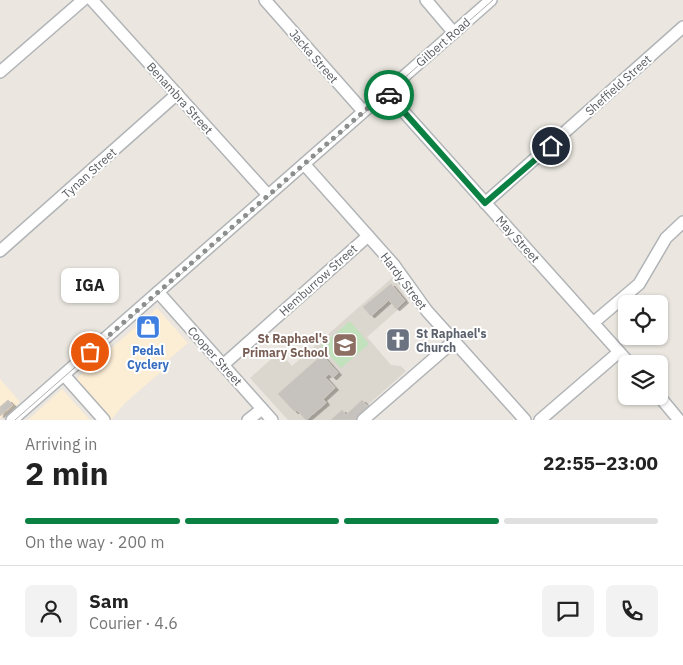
<!DOCTYPE html>
<html lang="en">
<head>
<meta charset="utf-8">
<style>
	body { margin:0; font-family:"IBM Plex Sans",sans-serif; background:#f2f2f2; color:#222; height:100vh; display:flex; flex-direction:column; font-size:19px; white-space:nowrap }
	* { box-sizing:border-box; margin:0 }
	p { font-size:16px; color:#767676 }
	.icon { flex:none; width:28px; height:28px; fill:none; stroke:currentColor; stroke-width:2; stroke-linecap:round; stroke-linejoin:round }
	.map { position:relative; height:420px; overflow:hidden }
	.details { display:flex; flex-direction:column; background:#fff; flex:1 }
	.details>* { flex:none }
	.fabs { position:absolute; left:618px; top:295px; display:grid; gap:10px }
	.fabs a { display:grid; place-items:center; width:50px; height:50px; border-radius:8px; background:#fff; box-shadow:0 1px 4px #0004; font-size:25px }
	.pin { position:absolute; display:grid; place-items:center; width:42px; height:42px; color:#fff; margin:-21px; border:2px solid #fff; border-radius:50%; box-shadow:0 1px 5px #0007 }
	.courier { position:absolute; display:grid; place-items:center; width:50px; height:50px; margin:-25px; border:4px solid #0b8043; border-radius:50%; background:#fff; color:#222; box-shadow:0 1px 6px #0007 }
	.bubble { position:absolute; height:35px; border-radius:8px; background:#fff; box-shadow:0 1px 4px #0004; font-size:16px; font-weight:700; line-height:35px; text-align:center }
	.head em { font-style:normal; font-weight:700 }
	.head div { display:flex; flex-direction:column-reverse }
	.head { display:flex; align-items:center; justify-content:space-between; height:85px; padding:0 25px }
	h1 { font-size:32px; font-weight:700; line-height:38px }
	.bar { display:grid; grid-template-columns:repeat(4,1fr); gap:8px 5px; align-content:center; height:60px; padding:0 25px }
	.bar i { height:6px; border-radius:4px; background:#e0e0e0 }
	.bar .active { background:#0b8043 }
	.bar p { grid-column:span 4 }
	.line { display:flex; align-items:center; gap:12px; padding:0 25px; border-top:1px solid #e0e0e0 }
	.line div { flex:1 }
	.round { display:grid; place-items:center; flex:none; width:52px; height:52px; border-radius:8px; background:#f2f2f2 }
	.map>svg:first-child { display:block }
	.commercial { fill:#fcedd5 }
	.education { fill:#dbd6ce }
	.green { fill:#c2e2bd }
	.building { fill:#c6c2bd; stroke:#cfc8bf; filter:url(#shadow) }
	.lines { fill:none; stroke-linecap:round; stroke-linejoin:round }
	.minor-casing { stroke:#b1b4b7; stroke-width:14 }
	.minor { stroke:#fff; stroke-width:11 }
	.tram { stroke:#afb0b1; stroke-width:1 }
	.done { stroke:#8c8d8d; stroke-width:5; stroke-dasharray:0 9 }
	.route { stroke:#0b8043; stroke-width:6 }
	.labels { text-anchor:middle; dominant-baseline:central; stroke-width:4; stroke-linejoin:round; paint-order:stroke }
	.street-label { font-size:12px; fill:#595d61; stroke:#fff }
	.worship-label { font-size:12px; font-weight:bold; fill:#5b616d; stroke:#fff; text-anchor:start }
	.education-label { font-size:12px; font-weight:bold; fill:#785e54; stroke:#fff; text-anchor:end }
	.shop-label { font-size:12px; font-weight:bold; fill:#366cbe; stroke:#fff }
</style>
</head>
<body>
<div class="map">
<svg width="683" height="420" viewBox="0 0 683 420">
	<defs>
		<filter id="shadow"><feDropShadow dx="3.5" dy="2" stdDeviation="0" flood-color="#0004"/></filter>
	</defs>
	<rect width="100%" height="100%" fill="#ebe7e0"/>
	<g class="commercial">
		<polygon points="157,308 188,343 166,362 169,365 125,403 111,420 75,380"/>
		<polygon points="0,379 20,402 0,419"/>
		<polygon points="62,389 90,420 28,420"/>
	</g>
	<polygon class="education" points="393,277 408,301 367,337 391,365 401,366 406,371 351,420 288,420 250,378 279,352 292,366"/>
	<polygon class="green" points="350,321 369,344 341,368 321,346"/>
	<g class="building">
		<polygon points="391,284 405,301 396,309 389,300 371,316 363,307"/>
		<polygon points="145,319 155,330 150,335 140,324"/>
		<polygon points="322,355 338,373 333,378 329,374 325,377 335,388 323,399 326,403 306,420 297,410 295,412 278,394"/>
		<polygon points="8,400 13,405 0,416 0,407"/>
		<polygon points="362,400 368,407 354,420 331,420 342,410 346,415"/>
	</g>
	<g class="lines">
		<defs>
			<g id="minor">
				<polyline points="92,0 268,195"/>
				<polyline points="265,0 363,111"/>
				<polyline points="426,0 454,33"/>
				<polyline points="0,72 83,0"/>
				<polyline points="386,92 630,364"/>
				<polyline points="304,164 394,265 427,311 525,420"/>
				<polyline points="485,203 683,27"/>
				<polyline points="0,251 177,94"/>
				<polyline points="158,292 272,420"/>
				<polyline points="593,323 639,284 666,238 683,222"/>
				<polyline points="223,365 368,236"/>
				<polyline points="64,375 104,420"/>
				<polyline points="659,396 679,420"/>
				<polyline points="12,420 491,0"/>
				<polyline points="248,420 262,409"/>
				<polyline points="363,420 454,341"/>
				<polyline points="540,420 619,352"/>
			</g>
		</defs>
		<use href="#minor" class="minor-casing"/>
		<use href="#minor" class="minor"/>
		<polyline class="tram" points="15,420 493,0"/>
	</g>
	<g class="lines">
		<polyline class="done" points="90,352 386,92 389,95"/>
		<polyline class="route" points="389,95 485,203 551,146"/>
	</g>
	<defs>
		<symbol id="shop-square" viewBox="-11 -11 22 22"><rect x="-9" y="-9" width="18" height="18" rx="4" fill="#3f7fe0" stroke="#fff"/><path d="M-5-2.5h2.3a2.7 3.5 0 0 1 5.4 0H5L5.5 6h-11ZM-1.5-2.5h3a1.5 2.3 0 0 0-3 0Z" fill="#fff"/></symbol>
		<symbol id="church-square" viewBox="-11 -11 22 22"><rect x="-9" y="-9" width="18" height="18" rx="4" fill="#6b7280" stroke="#fff"/><path d="M-1.2-6h2.4v3.5h3.3v2.4h-3.3V6h-2.4V-.1h-3.3v-2.4h3.3Z" fill="#fff"/></symbol>
		<symbol id="school-square" viewBox="-11 -11 22 22"><rect x="-9" y="-9" width="18" height="18" rx="4" fill="#8d6e63" stroke="#fff"/><path d="M0-5L7-2L0 1L-7-2ZM-4 1L0 2.5L4 1V4Q0 6-4 4Z" fill="#fff"/></symbol>
	</defs>
	<g fill-rule="evenodd">
		<use href="#shop-square" x="134" y="313" width="28" height="28"/>
		<use href="#church-square" x="384" y="326" width="28" height="28"/>
		<use href="#school-square" x="331" y="331" width="28" height="28"/>
	</g>
	<g class="labels">
		<g class="street-label">
			<text transform="translate(443 42) rotate(-41)">Gilbert Road</text>
			<text transform="translate(314 56) rotate(49)">Jacka Street</text>
			<text transform="translate(618 85) rotate(-42)">Sheffield Street</text>
			<text transform="translate(180 98) rotate(48)">Benambra Street</text>
			<text transform="translate(89 173) rotate(-42)">Tynan Street</text>
			<text transform="translate(518 239) rotate(48)">May Street</text>
			<text transform="translate(318 280) rotate(-42)">Hemburrow Street</text>
			<text transform="translate(404 281) rotate(53)">Hardy Street</text>
			<text transform="translate(215 356) rotate(48)">Cooper Street</text>
		</g>
		<g class="worship-label">
			<text x="416" y="333">St Raphael's<tspan x="416" dy="14">Church</tspan></text>
		</g>
		<g class="education-label">
			<text x="328" y="338">St Raphael's<tspan x="328" dy="14">Primary School</tspan></text>
		</g>
		<g class="shop-label">
			<text x="148" y="350">Pedal<tspan x="148" dy="14">Cyclery</tspan></text>
		</g>
	</g>
</svg>
<div class="fabs">
<a><svg class="icon" aria-label="locate" viewBox="0 0 24 24"><circle cx="12" cy="12" r="6"/><path d="M12 2v4M12 18v4M2 12h4M18 12h4"/></svg></a>
<a><svg class="icon" aria-label="layers" viewBox="0 0 24 24"><path d="M12 4l9 5-9 5-9-5zM3 14l9 5 9-5"/></svg></a>
</div>
<div class="pin" style="left:90px;top:352px;background:#ea580c"><svg class="icon" aria-label="bag" viewBox="0 0 24 24"><path d="M5 8h14l-1 12H6zM9 8a3 3 0 0 1 6 0"/></svg></div>
<div class="pin" style="left:551px;top:146px;background:#1f2937"><svg class="icon" aria-label="home" viewBox="0 0 24 24"><path d="M3 11l9-7 9 7M6 9v11h12V9"/></svg></div>
<div class="courier" style="left:389px;top:95px"><svg class="icon" aria-label="car" viewBox="0 0 24 24"><path d="M5 17H2v-5l4-1 3-4h7l3 4 3 1v5h-3M9 17h6M6 11h13"/><circle cx="7" cy="17" r="2"/><circle cx="17" cy="17" r="2"/></svg></div>
<div class="bubble" style="left:61px;top:268px;width:58px">IGA</div>
</div>
<section class="details">
<div class="head"><div><h1>2 min</h1><p>Arriving in</p></div><em>22:55–23:00</em></div>
<div class="bar"><i class="active"></i><i class="active"></i><i class="active"></i><i></i><p>On the way · 200 m</p></div>
<div class="line" style="height:90px"><a class="round"><svg class="icon" aria-label="person" viewBox="0 0 24 24"><circle cx="12" cy="8" r="4"/><path d="M4 21q1-7 8-7t8 7"/></svg></a><div><b>Sam</b><p>Courier · 4.6</p></div><a class="round"><svg class="icon" aria-label="chat" viewBox="0 0 24 24"><path d="M4 5h16v11H9l-5 4z"/></svg></a><a class="round"><svg class="icon" aria-label="phone" viewBox="0 0 24 24"><path d="M5 4h4l2 5-3 2q2 4 5 5l2-3 5 2v4C11 20 4 13 5 4z"/></svg></a></div>
</section>
</body>
</html>
